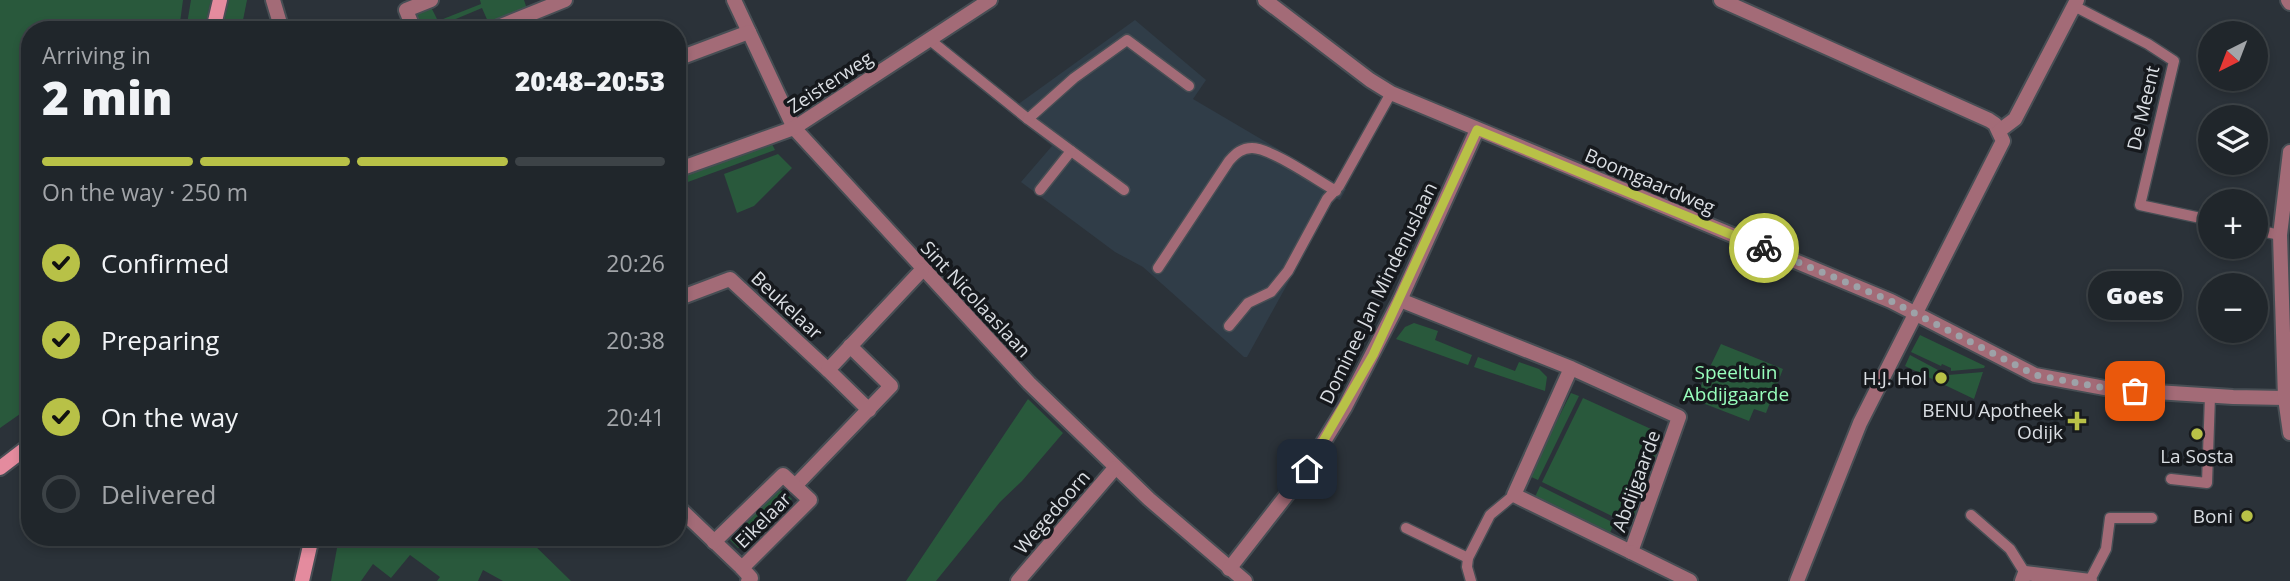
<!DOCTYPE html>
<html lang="en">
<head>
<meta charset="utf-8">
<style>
	body { margin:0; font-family:"Open Sans",sans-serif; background:#2d3237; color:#f1f3f6; height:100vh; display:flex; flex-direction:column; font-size:26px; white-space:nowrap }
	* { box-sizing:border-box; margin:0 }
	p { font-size:23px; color:#a2a5a9 }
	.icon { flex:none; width:38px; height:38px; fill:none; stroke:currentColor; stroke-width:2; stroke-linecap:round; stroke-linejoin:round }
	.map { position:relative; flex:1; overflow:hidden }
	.details { position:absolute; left:21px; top:21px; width:665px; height:525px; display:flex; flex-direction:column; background:#20262b; border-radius:28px; box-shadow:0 4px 10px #0003,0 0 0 2px #3d4347 }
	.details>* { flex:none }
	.needle { width:46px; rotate:222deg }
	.controls { position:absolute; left:2198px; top:21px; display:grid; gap:14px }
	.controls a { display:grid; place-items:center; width:70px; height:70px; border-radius:50%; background:#20262b; box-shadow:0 4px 10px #0003,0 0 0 2px #3d4347; font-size:35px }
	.pin { position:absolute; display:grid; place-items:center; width:60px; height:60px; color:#fff; margin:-30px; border-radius:14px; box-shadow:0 4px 10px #0006 }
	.courier { position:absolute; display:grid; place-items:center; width:70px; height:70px; margin:-35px; border:5px solid #b8c147; border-radius:50%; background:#fff; color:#222; box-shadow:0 2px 9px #0007 }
	.bubble { position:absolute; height:49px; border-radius:24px; background:#20262b; box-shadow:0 4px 10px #0003,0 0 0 2px #3d4347; font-size:23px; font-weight:800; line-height:49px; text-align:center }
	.head em { font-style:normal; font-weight:800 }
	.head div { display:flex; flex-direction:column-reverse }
	.head { display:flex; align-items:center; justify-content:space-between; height:119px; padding:0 21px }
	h1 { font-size:46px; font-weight:800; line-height:52px }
	.bar { display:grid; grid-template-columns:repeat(4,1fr); gap:10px 7px; align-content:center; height:84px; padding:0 21px }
	.bar i { height:9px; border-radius:5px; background:#3d4347 }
	.bar .selected { background:#b8c147 }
	.bar p { grid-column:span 4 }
	ol { padding:0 21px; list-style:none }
	li { display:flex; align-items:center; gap:21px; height:77px }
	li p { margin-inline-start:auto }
	li .icon { padding:7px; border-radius:50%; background:#b8c147; color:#111; stroke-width:4 }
	li:last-child { color:#a2a5a9 }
	li i { width:38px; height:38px; border:4px solid #3d4347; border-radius:50% }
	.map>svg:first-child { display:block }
	.built { fill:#303d48 }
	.green { fill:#29593c }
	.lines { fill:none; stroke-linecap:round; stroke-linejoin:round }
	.lane-casing { stroke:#474e54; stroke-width:13 }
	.street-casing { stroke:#474e54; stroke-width:18 }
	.secondary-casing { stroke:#474e54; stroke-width:18 }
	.lane { stroke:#a36b77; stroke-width:10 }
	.street { stroke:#a36b77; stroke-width:14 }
	.secondary { stroke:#e48b9e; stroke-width:14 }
	.done { stroke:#9da2a8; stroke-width:7; stroke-dasharray:0 12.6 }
	.route { stroke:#b8c147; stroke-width:9 }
	.poi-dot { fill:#b8c147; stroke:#16191d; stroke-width:2.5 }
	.labels { text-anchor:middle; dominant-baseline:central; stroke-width:7; stroke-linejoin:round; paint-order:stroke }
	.street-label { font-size:19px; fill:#dadee3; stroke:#16191d }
	.park-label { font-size:19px; fill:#98febc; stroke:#16191d }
	.poi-label { font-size:19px; fill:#dadee3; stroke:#16191d; text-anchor:end }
</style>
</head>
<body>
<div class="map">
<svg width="2290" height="581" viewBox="0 0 2290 581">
	<rect width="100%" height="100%" fill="#2b3239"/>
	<polygon class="built" points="1135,20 1206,80 1193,99 1346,189 1340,200 1335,198 1247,357 1244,357 1143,267 1115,252 1021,182 1052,146 936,54 949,46 955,54 1017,105"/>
	<g class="green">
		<polygon points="0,0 183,0 179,30 30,30 30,407 0,428"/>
		<polygon points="191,0 211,0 204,30 186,30"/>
		<polygon points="229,0 247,0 241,30 222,30"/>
		<polygon points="480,0 524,0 527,9 489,24 482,8 439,26 440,30 423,30 416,13 431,7 438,21 481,4"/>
		<polygon points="771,142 775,150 677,186 677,177"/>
		<polygon points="778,154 792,168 754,206 737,213 724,174"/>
		<polygon points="1414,323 1438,331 1435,340 1472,355 1468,365 1396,339 1405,327"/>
		<polygon points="1920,335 1985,366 1984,368 1951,371 1951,368 1942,364 1941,366 1911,352"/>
		<polygon points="1721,344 1783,369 1766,413 1754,409 1749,421 1700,402 1696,396"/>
		<polygon points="1910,355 1938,370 1937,374 1940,376 1939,380 1940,381 1943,377 1947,379 1948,375 1983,372 1974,399 1905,366"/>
		<polygon points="1478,357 1515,371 1519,362 1539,369 1547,377 1545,391 1474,367"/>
		<polygon points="1571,393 1579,396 1538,480 1529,476"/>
		<polygon points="1583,398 1651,429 1616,518 1542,482"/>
		<polygon points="1028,399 1063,433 1022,481 1000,502 936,581 906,581"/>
		<polygon points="1656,432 1665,436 1664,440 1631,524 1621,520"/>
		<polygon points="1540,486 1614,523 1610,533 1535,497"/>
		<polygon points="778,490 783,491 792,499 744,548 738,548 730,540"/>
		<polygon points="339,537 526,537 571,581 503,581 483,570 478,581 437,581 440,577 410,555 391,578 373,564 361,581 331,581"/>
	</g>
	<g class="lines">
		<defs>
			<g id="lane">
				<polyline points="2074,6 2148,44 2174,61 2140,205 2210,220"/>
				<polyline points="930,40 1028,119 1124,190"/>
				<polyline points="1028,119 1074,78 1127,40 1189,86"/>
				<polyline points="1040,190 1071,151"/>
				<polyline points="2256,230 2280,235"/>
				<path d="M1158 268 1229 161C1236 153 1242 148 1252 148 1271 148 1318 181 1336 191"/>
				<polyline points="1229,326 1248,303 1271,292 1288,271 1327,199 1339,186 1391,93"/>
				<polyline points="2171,479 2207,483 2210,396"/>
				<polyline points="1971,515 2010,549 2025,573"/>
				<polyline points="1406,528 1468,558"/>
				<polyline points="2090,580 2106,549 2110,518 2152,518"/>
				<polyline points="1471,581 1467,567 1468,558 1490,515 1514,495"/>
			</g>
			<g id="street">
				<polyline points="273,0 282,30"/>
				<polyline points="734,0 794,128 1029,383 1149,499 1245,581"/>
				<polyline points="1265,0 1370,80 1391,93 1891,301 2035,375 2110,389 2233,397 2285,398"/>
				<polyline points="1721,0 1989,120 1995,124 2003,141 1860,423 1797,581"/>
				<polyline points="2288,0 2290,3"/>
				<polyline points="414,30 406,10 431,0"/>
				<polyline points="491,30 565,0"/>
				<polyline points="677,59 749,32"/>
				<polyline points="1999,131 2015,119 2077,0"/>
				<polyline points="2290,152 2280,235 2285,398 2290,433"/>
				<polyline points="677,170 794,128 990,0"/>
				<polyline points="677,299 730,279 828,370"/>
				<polyline points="1400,300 1571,368 1679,417 1631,552 1514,495 1571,368"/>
				<polyline points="869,410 828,370 922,270"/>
				<polyline points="795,486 891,386 850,346"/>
				<polyline points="677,506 742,568"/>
				<polyline points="714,542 783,475 810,500 742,568 751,578 748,581"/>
				<polyline points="1631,552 1690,581"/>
				<polyline points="1229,569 1307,469 1345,407 1400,300 1477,130"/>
				<polyline points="1018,581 1115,468"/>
				<polyline points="2022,581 2025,573 2090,581"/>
			</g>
			<g id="secondary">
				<polyline points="213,30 220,0"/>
				<polyline points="0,468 30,445"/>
				<polyline points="302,581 312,537"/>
			</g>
		</defs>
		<use href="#lane" class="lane-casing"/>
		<use href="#street" class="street-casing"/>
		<use href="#secondary" class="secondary-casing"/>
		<use href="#lane" class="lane"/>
		<use href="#street" class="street"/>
		<use href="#secondary" class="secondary"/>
	</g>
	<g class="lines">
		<polyline class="done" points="1764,248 1891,301 2035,375 2110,389 2135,391"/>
		<polyline class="route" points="1307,469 1373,355 1477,130 1764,248"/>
	</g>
	<g class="poi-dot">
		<circle cx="1941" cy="378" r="7"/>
		<path d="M2073.5 410.5h7v7h7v7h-7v7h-7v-7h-7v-7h7z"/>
		<circle cx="2197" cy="434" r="7"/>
		<circle cx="2247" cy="516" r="7"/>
	</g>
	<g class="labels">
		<g class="street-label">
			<text transform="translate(830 82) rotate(-33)">Zeisterweg</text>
			<text transform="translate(2143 108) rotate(-77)">De Meent</text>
			<text transform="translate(1650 181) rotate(23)">Boomgaardweg</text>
			<text transform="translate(1378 293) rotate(-64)">Dominee Jan Mindenuslaan</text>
			<text transform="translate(976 299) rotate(47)">Sint Nicolaaslaan</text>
			<text transform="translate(787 305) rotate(43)">Beukelaar</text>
			<text transform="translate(1636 481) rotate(-70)">Abdijgaarde</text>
			<text transform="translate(1052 512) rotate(-49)">Wegedoorn</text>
			<text transform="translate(763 520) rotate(-45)">Eikelaar</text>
		</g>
		<g class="park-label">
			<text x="1736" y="372">Speeltuin<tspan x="1736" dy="22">Abdijgaarde</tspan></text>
		</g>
		<g class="poi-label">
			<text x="1927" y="378">H.J. Hol</text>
			<text x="2063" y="410">BENU Apotheek<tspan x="2063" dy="22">Odijk</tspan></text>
			<text x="2197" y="456" text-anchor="middle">La Sosta</text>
			<text x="2233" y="516">Boni</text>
		</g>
	</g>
</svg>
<div class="controls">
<a><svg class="needle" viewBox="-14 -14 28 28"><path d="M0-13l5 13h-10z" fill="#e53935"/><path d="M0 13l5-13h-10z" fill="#a2a5a9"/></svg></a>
<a><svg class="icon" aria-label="layers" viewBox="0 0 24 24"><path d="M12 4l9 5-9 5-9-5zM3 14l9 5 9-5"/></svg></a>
<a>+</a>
<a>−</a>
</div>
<div class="pin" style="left:2135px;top:391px;background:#ea580c"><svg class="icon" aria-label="bag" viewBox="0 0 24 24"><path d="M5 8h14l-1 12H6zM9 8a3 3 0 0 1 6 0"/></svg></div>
<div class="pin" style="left:1307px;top:469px;background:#1f2937"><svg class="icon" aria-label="home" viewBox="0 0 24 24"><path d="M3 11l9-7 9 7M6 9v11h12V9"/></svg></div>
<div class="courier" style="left:1764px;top:248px"><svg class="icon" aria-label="bike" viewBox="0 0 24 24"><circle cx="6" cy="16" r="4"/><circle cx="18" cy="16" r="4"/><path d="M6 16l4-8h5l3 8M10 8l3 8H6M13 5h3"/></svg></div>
<div class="bubble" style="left:2088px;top:271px;width:94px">Goes</div>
<section class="details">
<div class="head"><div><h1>2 min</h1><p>Arriving in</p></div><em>20:48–20:53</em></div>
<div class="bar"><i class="selected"></i><i class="selected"></i><i class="selected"></i><i></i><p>On the way · 250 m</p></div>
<ol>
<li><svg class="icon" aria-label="check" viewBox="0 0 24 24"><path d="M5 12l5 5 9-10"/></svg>Confirmed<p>20:26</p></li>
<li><svg class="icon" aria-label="check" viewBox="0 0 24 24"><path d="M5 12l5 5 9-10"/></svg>Preparing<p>20:38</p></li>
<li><svg class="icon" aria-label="check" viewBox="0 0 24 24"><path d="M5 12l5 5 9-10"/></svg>On the way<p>20:41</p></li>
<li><i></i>Delivered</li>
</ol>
</section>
</div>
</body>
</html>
